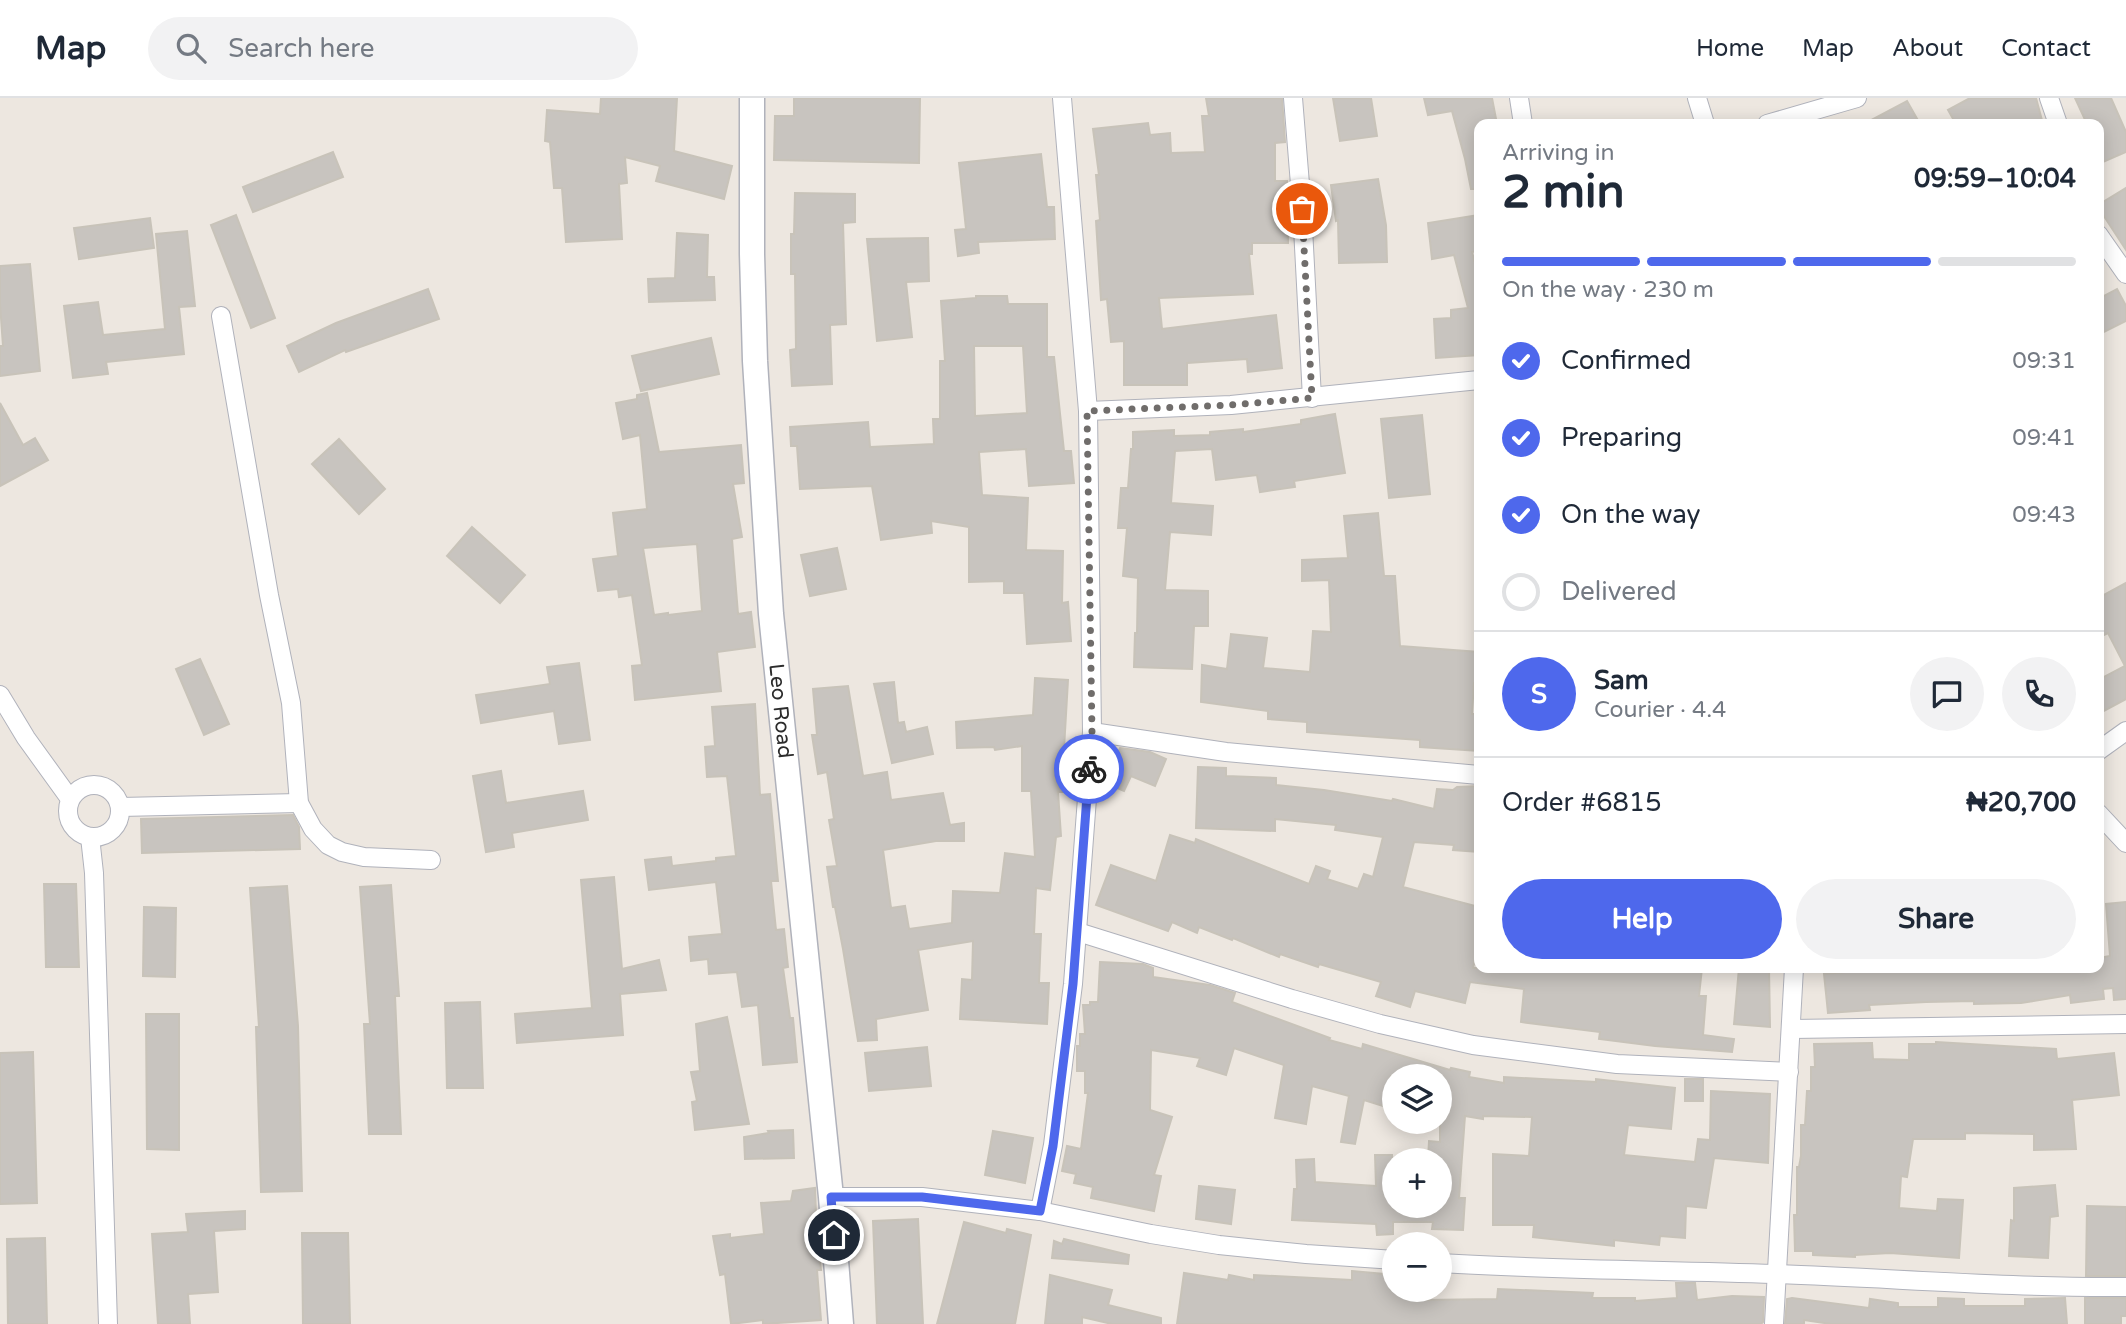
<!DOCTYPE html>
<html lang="en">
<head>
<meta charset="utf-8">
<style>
	body { margin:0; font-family:"Varela Round",sans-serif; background:#f2f2f3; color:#1f2937; height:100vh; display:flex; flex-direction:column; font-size:26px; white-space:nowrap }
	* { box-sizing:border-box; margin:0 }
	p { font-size:23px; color:#747a83 }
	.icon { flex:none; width:38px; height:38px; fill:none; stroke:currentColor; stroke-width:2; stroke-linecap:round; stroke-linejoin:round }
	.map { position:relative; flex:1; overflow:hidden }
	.panel { position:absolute; left:1474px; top:21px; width:630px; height:854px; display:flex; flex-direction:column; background:#fff; border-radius:14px; box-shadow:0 4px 18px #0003 }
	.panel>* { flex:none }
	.tools { position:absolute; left:1382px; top:966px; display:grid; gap:14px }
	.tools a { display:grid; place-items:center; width:70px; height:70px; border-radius:50%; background:#fff; box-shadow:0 4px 18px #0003; font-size:35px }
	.pin { position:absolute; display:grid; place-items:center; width:60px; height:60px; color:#fff; margin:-30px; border:4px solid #fff; border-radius:50%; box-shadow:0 2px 7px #0007 }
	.courier { position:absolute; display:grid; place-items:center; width:70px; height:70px; margin:-35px; border:5px solid #4e68ec; border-radius:50%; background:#fff; color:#222; box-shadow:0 2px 9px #0007 }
	.headline em { font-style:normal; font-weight:700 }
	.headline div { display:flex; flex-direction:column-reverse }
	.headline { display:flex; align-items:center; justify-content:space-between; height:119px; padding:0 28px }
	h1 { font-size:46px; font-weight:700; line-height:52px }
	.bar { display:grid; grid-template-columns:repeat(4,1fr); gap:10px 7px; align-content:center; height:84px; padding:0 28px }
	.bar i { height:9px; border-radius:5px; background:#e0e1e3 }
	.bar .active { background:#4e68ec }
	.bar p { grid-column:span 4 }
	.line { display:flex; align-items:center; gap:18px; padding:0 28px; border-top:2px solid #e0e1e3 }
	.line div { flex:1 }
	.round { display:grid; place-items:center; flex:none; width:74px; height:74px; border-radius:37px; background:#f2f2f3 }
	ol { padding:0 28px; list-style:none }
	li { display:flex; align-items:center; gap:21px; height:77px }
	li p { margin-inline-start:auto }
	li .icon { padding:7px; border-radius:50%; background:#4e68ec; color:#fff; stroke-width:4 }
	li:last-child { color:#747a83 }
	li i { width:38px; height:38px; border:4px solid #e0e1e3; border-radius:50% }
	.cta { display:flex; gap:14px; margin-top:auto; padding:14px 28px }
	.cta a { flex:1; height:80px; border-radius:42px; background:#4e68ec; color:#fff; font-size:28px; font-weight:700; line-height:80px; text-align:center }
	.cta a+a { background:#f2f2f3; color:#1f2937 }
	header { display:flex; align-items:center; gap:42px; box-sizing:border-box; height:98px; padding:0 35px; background:#fff; border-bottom:2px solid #e0e1e3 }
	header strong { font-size:33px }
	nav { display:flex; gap:38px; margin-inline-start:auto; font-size:24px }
	.search { width:490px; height:63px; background:#f2f2f3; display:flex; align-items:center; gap:18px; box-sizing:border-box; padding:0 24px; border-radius:38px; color:#747a83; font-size:26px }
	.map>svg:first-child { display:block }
	.building { fill:#c8c4bf; stroke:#c8c3b9; stroke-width:2; fill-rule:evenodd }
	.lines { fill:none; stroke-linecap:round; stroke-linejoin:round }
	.street-casing { stroke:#b0b2bb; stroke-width:20 }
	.secondary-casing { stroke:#b0b2bb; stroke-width:27 }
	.street { stroke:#fff; stroke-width:18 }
	.secondary { stroke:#fff; stroke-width:24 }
	.done { stroke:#706d6b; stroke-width:7; stroke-dasharray:0 12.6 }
	.route { stroke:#4e68ec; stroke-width:9 }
	.labels { text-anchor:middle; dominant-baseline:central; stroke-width:6; stroke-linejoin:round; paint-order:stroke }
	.street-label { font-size:21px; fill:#2c2c2c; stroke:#fff }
</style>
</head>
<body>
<header>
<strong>Map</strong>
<div class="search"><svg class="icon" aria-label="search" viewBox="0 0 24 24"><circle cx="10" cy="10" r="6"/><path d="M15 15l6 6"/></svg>Search here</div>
<nav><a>Home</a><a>Map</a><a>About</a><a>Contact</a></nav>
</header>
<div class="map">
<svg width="2126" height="1226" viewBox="0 0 2126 1226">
	<rect width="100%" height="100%" fill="#ede7e0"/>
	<g class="building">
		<polygon points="601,0 677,0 674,53 732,68 724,101 656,83 660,68 625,59 627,85 619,86 622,141 566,144 562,90 554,90 550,44 545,43 547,12 600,16"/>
		<polygon points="794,0 920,0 919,65 774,62 775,18 794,18"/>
		<polygon points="1206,0 1282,0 1285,44 1275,45 1275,83 1287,83 1288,145 1252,145 1252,156 1249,156 1253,196 1159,200 1162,231 1276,217 1282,270 1248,274 1247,261 1187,265 1187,287 1124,287 1124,243 1111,244 1107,201 1101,202 1096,123 1100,122 1096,77 1099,77 1093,31 1148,25 1150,37 1170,35 1171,55 1205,54 1202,18 1209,18"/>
		<polygon points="1333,0 1371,0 1377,38 1340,43"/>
		<polygon points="1424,0 1492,0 1497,26 1479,26 1479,91 1471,91 1465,61 1452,13 1428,17"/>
		<polygon points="1970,0 2036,0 2043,26 1956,26 1948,12"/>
		<polygon points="2075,0 2111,0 2126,34 2126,54 2103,64 2098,52 2098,26 2087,26"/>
		<polygon points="1907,3 1920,26 1864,26"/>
		<polygon points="333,54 343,79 253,114 243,89"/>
		<polygon points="1041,56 1047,109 1054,109 1055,141 978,144 979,155 958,158 955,132 966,131 959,65"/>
		<polygon points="1378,81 1386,127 1387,164 1339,165 1338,122 1336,123 1331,87"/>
		<polygon points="2126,90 2126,152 2098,109 2098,107"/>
		<polygon points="795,95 855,96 855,124 843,125 846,226 830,227 832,286 792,288 790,252 796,251 795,176 791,176 791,136 794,136"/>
		<polygon points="236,117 275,220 251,230 211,127"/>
		<polygon points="1479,117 1479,153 1472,154 1479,180 1479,257 1436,260 1434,221 1451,220 1451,212 1468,210 1454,157 1432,161 1428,125"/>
		<polygon points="150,120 154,150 79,161 74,130"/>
		<polygon points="187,133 195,208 179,209 184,256 106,264 108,276 73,280 64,208 98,204 103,237 165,231 156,136"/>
		<polygon points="677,135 708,137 707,179 714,179 715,202 649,204 648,181 675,180"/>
		<polygon points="928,140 929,183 906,184 912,239 877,243 867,141"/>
		<polygon points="30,166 40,273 0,278 0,248 3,248 0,206 0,168"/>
		<polygon points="428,191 439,221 346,254 345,252 299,274 287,248 336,225"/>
		<polygon points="2117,191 2126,208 2126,223 2098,237 2098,201"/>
		<path d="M976 198H1007L1008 206H1047V259H1054L1064 353H1071L1074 385 1029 388 1026 351 979 354 982 397 1028 400 1026 452 1063 453 1062 505 1068 504 1071 543 1027 546 1024 495H1004V483L969 484V429L931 423 932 435 881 442 872 388 800 391 797 348H791L790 329 868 324 870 349 934 346 933 321H940V263H945L941 203 976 200ZM974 248H1023L1027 315 975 318Z"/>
		<polygon points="711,240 719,276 641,293 632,258"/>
		<path d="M647 295 659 354 741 347 744 385 733 386 742 439 732 441 738 516 751 514 755 549 717 554 721 593 635 602 632 568 642 567 632 497 619 499 618 491 598 493 593 461 618 458 613 415 647 411 640 337 623 341 616 305 637 301V297ZM697 446 702 513 668 517V515L654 517 643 450Z"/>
		<polygon points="0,305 23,347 35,340 48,362 0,388"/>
		<polygon points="1335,316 1345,375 1294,383 1295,389 1260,394 1257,377 1216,382 1212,351 1175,353 1171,405 1213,408 1211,437 1170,434 1165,492 1208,493 1208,528 1194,528 1192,571 1134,569 1135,535 1137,535 1138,480 1123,478 1127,430 1118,430 1121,390 1128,390 1131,351 1133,351 1133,334 1174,332 1174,338 1210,337 1210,334 1243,331 1243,334 1301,326 1301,322"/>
		<polygon points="1422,317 1430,396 1389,400 1381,321"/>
		<polygon points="339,341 385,391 359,416 312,366"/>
		<polygon points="1378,415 1384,478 1395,478 1400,548 1479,554 1479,585 1474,585 1472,616 1479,616 1479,653 1420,649 1420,642 1307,634 1307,624 1268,621 1268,613 1201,604 1202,567 1227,571 1231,536 1267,540 1263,570 1310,574 1313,533 1331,534 1329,482 1302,483 1302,462 1348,460 1344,418"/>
		<polygon points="472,429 525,477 500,505 447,458"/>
		<polygon points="837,450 846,491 810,498 801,457"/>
		<polygon points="2126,485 2126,601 2098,616 2098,582 2125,568 2108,535 2098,540 2098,500"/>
		<polygon points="200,561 229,626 204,637 176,571"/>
		<polygon points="579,565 590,642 559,646 554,613 481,625 476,597 550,586 547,569"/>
		<polygon points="1035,580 1068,582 1063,668 1065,668 1065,694 1058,694 1061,738 1056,739 1050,792 1036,790 1034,836 1041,836 1039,885 1049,885 1047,926 960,921 962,881 972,882 973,843 918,852 928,912 876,921 877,942 858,943 843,851 835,809 833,809 827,769 837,768 829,722 834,721 827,674 818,676 812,637 817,637 813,591 848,588 863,678 887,674 891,702 943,695 950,727 964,725 964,743 936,743 883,752 891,810 905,808 909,831 952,825 953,793 1000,795 1005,755 1035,759 1031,693 1022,693 1022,648 995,652 994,649 957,650 956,624 1033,617"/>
		<polygon points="894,584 898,625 904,624 906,634 927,629 933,656 892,665 874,586"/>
		<polygon points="755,606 760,697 770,696 778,783 771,783 776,832 784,831 788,869 783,870 790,920 793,920 797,964 763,967 758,907 742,909 737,874 709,876 708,861 691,863 689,839 722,836 716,784 649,792 645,762 671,759 672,768 716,763 716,760 736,758 727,678 707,679 705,649 715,648 712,609"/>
		<polygon points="1120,650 1150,654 1166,661 1155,688 1131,678 1124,693 1105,685"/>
		<polygon points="1198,669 1226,670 1226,678 1276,680 1276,687 1324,692 1392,703 1393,701 1434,711 1437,691 1453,692 1457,689 1479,688 1479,754 1453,752 1454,747 1414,744 1403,789 1479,809 1479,844 1473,870 1702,870 1699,898 1706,898 1703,937 1734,941 1732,954 1655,948 1599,941 1600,934 1521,924 1524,891 1470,884 1465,905 1415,893 1410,909 1376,898 1381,884 1319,866 1318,869 1280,856 1279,859 1233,840 1232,842 1199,829 1197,835 1172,824 1168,833 1096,807 1111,767 1156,783 1170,737 1195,745 1196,741 1309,786 1316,768 1330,773 1327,781 1358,791 1364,776 1373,779 1383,739 1335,732 1336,727 1275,721 1275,733 1196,730"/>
		<polygon points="501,673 506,705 583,693 588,722 512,735 514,749 486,754 473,678"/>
		<polygon points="293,717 299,729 300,751 142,755 141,721"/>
		<polygon points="614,779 622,871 659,862 666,892 620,896 623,937 517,945 515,916 592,910 581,782"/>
		<polygon points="44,786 76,786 79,869 46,869"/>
		<polygon points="391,787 399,898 395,898 401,1036 369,1036 364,926 370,926 360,789"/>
		<polygon points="287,788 298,928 302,1093 261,1094 256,929 259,929 250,790"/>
		<polygon points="2126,804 2126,901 2114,902 2113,890 2103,891 2104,901 2071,905 2070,897 2021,905 1974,906 1974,903 1926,904 1869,907 1870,912 1828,915 1824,876 1875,871 1875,870 2098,870 2098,860 2110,858 2106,806"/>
		<polygon points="144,809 176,810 175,879 143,878"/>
		<polygon points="1100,864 1143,866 1153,870 1153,879 1210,887 1235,895 1232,904 1330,940 1329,942 1362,951 1363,946 1450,972 1451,970 1470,974 1469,979 1504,985 1504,979 1596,984 1596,981 1675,990 1671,1031 1628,1027 1624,1057 1695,1064 1698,1041 1710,1042 1711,993 1770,996 1768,1065 1714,1060 1706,1110 1686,1108 1685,1140 1660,1138 1659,1147 1614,1142 1614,1148 1533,1139 1534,1127 1493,1127 1493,1056 1529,1058 1532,1019 1483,1018 1483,1021 1465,1018 1459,1100 1465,1100 1463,1132 1432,1131 1433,1124 1393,1124 1393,1136 1377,1137 1376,1126 1292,1122 1294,1091 1297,1091 1296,1062 1314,1061 1315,1084 1376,1088 1375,1057 1392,1057 1395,1108 1440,1108 1440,1062 1428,1062 1429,1043 1440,1044 1440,978 1391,978 1383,1008 1364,1002 1355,1046 1341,1044 1349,998 1312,988 1306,1026 1275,1020 1284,967 1234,950 1226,977 1197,968 1200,960 1151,952 1150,1012 1172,1019 1154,1077 1161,1078 1154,1113 1091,1100 1093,1089 1074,1085 1076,1076 1062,1073 1067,1048 1081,1051 1088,995 1085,995 1085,973 1077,973 1077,948 1080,948 1080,936 1085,936 1083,907 1090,907 1090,904 1098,904"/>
		<polygon points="1739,870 1769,870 1770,929 1734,926"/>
		<polygon points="480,904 483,990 447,990 445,905"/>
		<polygon points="146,916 179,916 179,1052 147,1051"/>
		<polygon points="727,919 749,1026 695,1032 692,1004 697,1003 691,974 700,973 696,926"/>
		<polygon points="1936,944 2056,951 2057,961 2114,955 2119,997 2072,1002 2076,1051 2034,1052 2034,1036 1965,1035 1965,1041 1913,1041 1907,1079 1901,1078 1899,1110 1937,1113 1938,1101 1963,1102 1959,1160 1890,1155 1855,1157 1855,1159 1813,1157 1813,1153 1795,1153 1794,1117 1797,1117 1797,1069 1799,1069 1801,1058 1801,1027 1805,1027 1807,993 1811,993 1811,969 1815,969 1814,946 1872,945 1873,961 1909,962 1909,946 1936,946"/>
		<polygon points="927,949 931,988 869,993 865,955"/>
		<polygon points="33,954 37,1105 0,1106 0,955"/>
		<rect x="1685" y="981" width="18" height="22"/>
		<polygon points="793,1032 794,1060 745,1061 744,1039 769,1035 768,1033"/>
		<polygon points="993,1033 1033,1040 1025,1085 985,1077"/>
		<polygon points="2055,1087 2058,1118 2050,1119 2048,1160 2009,1158 2011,1122 2014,1123 2014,1090"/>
		<polygon points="1199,1088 1235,1092 1231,1126 1196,1121"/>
		<polygon points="815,1090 816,1116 814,1116 821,1172 817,1172 821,1222 763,1226 763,1222 731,1226 725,1176 720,1177 713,1138 730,1136 730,1140 764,1136 761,1105 791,1103 793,1093"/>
		<polygon points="2087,1108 2126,1109 2126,1178 2086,1178"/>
		<polygon points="245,1113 245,1131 214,1133 218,1194 188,1196 190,1226 158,1226 152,1136 188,1134 186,1116"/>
		<polygon points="918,1121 923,1226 877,1226 873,1123"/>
		<polygon points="964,1124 1006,1135 1007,1131 1031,1137 1015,1226 937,1226"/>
		<polygon points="302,1135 348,1135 350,1226 303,1226"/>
		<polygon points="45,1140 47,1226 8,1226 7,1141"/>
		<polygon points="1064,1141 1129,1157 1128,1166 1052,1160 1054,1143 1062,1146"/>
		<polygon points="1352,1173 1395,1177 1395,1192 1423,1192 1422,1202 1497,1201 1498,1191 1593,1195 1592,1200 1635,1200 1635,1203 1677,1200 1676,1185 1695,1185 1697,1202 1732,1198 1764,1199 1763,1224 1761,1226 1177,1226 1184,1175 1228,1182 1229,1177 1254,1182 1254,1177 1352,1182"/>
		<polygon points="1050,1177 1112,1192 1108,1207 1161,1220 1161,1226 1112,1226 1082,1219 1082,1226 1045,1226"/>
		<polygon points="1792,1200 1869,1210 1870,1201 1898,1205 1898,1209 1938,1209 1938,1200 1964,1201 1964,1208 2025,1208 2025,1201 2065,1200 2067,1226 1831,1226 1804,1222 1804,1226 1785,1226 1787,1201"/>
		<polygon points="2085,1200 2126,1200 2126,1218 2121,1218 2121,1226 2085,1226"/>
	</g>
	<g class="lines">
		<defs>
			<g id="street">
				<polyline points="1293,0 1302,111 1312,300"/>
				<polyline points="1519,0 1523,26"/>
				<polyline points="1697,0 1705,26"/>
				<polyline points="2049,0 2058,26"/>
				<polyline points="1767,26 1857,0"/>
				<polyline points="2098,136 2126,176"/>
				<polyline points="221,218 269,497 291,605 299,705 313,731 328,747 342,754 364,759 431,762"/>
				<polyline points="1088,313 1231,307 1479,282"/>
				<polyline points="0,597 26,640 70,701"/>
				<polyline points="1092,634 1226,654 1479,677"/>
				<polyline points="2098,653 2126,633"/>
				<circle cx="94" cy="713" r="26"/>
				<polyline points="120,709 299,705"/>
				<polyline points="2098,715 2126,745"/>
				<polyline points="90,739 94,775 108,1226"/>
				<polyline points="1078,834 1292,901 1380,926 1473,947 1617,966 1789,974"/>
				<polyline points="1792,931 2126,926"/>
				<polyline points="831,1099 922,1099 1040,1113 1151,1136 1219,1147 1306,1156 1395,1162"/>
				<polyline points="1040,1113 1053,1047 1073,886 1092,634 1088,313 1062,0"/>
				<path d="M1440 1165C1552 1172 1664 1172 1775 1176 1892 1180 2009 1190 2126 1189"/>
				<polyline points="1774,1226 1794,870"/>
			</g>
			<g id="secondary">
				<path id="s1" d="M752 0V156L755 263 771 516 831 1099 841 1226"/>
			</g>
		</defs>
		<use href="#street" class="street-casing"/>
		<use href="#secondary" class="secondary-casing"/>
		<use href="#street" class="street"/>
		<use href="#secondary" class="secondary"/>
	</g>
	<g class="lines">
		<polyline class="done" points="1089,671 1092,634 1087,313 1231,307 1312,300 1302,111"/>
		<polyline class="route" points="834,1137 831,1099 922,1099 1040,1113 1053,1048 1073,886 1089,671"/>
	</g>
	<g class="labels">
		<g class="street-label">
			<text stroke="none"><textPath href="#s1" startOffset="614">Leo Road</textPath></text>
		</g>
	</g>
</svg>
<div class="tools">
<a><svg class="icon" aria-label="layers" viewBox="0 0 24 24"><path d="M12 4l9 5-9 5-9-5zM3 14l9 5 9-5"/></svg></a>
<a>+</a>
<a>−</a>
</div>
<div class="pin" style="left:1302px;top:111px;background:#ea580c"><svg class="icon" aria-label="bag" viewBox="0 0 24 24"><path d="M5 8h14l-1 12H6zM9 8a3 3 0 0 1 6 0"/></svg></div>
<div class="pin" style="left:834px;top:1137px;background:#1f2937"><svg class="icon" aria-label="home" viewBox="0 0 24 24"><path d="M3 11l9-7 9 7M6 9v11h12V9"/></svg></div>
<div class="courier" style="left:1089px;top:671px"><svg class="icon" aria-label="bike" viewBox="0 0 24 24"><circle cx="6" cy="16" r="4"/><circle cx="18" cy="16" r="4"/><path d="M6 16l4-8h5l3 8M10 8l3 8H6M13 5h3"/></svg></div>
<section class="panel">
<div class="headline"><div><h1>2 min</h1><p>Arriving in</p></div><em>09:59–10:04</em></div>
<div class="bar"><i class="active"></i><i class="active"></i><i class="active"></i><i></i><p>On the way · 230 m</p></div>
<ol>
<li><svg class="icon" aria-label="check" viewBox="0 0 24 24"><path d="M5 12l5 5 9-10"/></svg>Confirmed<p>09:31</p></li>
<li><svg class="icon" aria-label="check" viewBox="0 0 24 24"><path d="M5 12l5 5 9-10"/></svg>Preparing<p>09:41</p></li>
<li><svg class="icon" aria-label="check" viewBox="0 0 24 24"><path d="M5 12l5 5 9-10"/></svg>On the way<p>09:43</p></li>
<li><i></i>Delivered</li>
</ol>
<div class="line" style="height:126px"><b class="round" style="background:#4e68ec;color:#fff">S</b><div><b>Sam</b><p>Courier · 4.4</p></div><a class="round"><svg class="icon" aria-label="chat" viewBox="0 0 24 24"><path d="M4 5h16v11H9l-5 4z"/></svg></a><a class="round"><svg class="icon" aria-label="phone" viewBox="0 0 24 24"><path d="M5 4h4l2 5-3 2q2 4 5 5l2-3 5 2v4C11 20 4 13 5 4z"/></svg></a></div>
<div class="line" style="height:91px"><div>Order #6815</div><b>₦20,700</b></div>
<div class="cta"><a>Help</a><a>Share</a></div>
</section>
</div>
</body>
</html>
